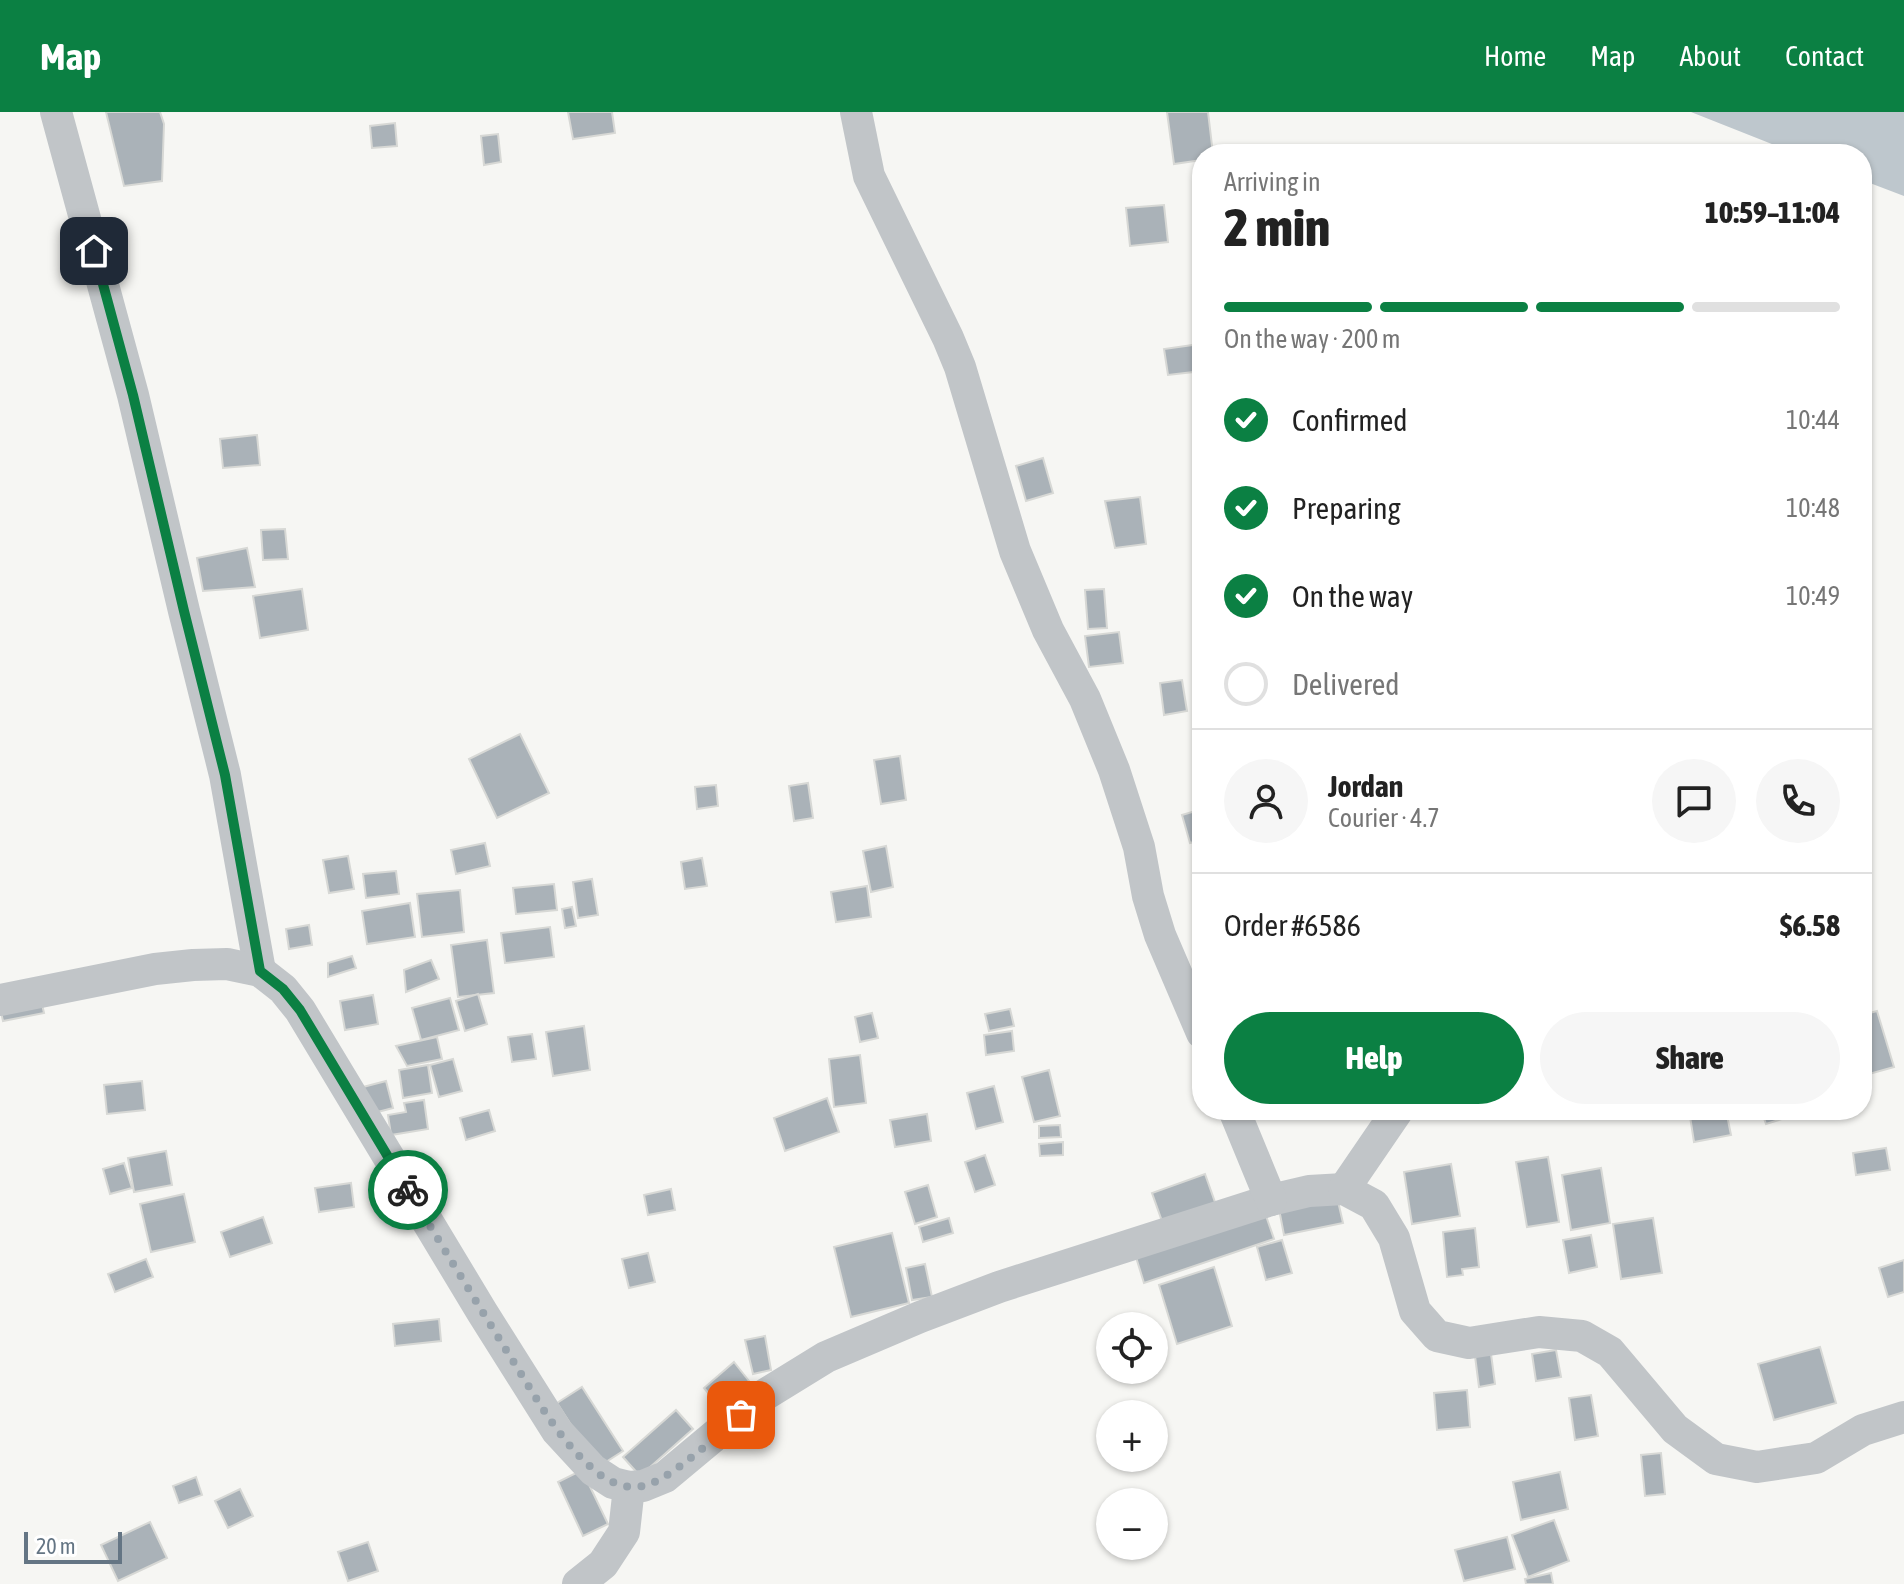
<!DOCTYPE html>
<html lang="en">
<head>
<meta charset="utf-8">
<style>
	body { margin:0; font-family:"Asap Condensed",sans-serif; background:#f6f6f6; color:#222; height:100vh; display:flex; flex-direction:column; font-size:30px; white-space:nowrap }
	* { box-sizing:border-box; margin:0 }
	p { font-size:26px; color:#767676 }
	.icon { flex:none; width:44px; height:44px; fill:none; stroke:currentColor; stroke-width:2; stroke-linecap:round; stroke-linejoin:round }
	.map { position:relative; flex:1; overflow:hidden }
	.sheet { position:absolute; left:1192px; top:32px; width:680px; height:976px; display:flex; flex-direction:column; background:#fff; border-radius:32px; box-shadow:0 2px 6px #0004 }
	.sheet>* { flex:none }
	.fabs { position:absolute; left:1096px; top:1200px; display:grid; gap:16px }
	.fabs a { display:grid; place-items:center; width:72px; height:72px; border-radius:50%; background:#fff; box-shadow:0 2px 6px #0004; font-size:40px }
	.scale { position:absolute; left:24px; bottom:20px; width:98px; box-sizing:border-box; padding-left:8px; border:4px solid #647584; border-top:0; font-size:22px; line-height:28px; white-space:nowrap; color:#647584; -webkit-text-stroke:6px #fff; paint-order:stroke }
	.pin { position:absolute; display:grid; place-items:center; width:68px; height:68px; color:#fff; margin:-34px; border-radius:16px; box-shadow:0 4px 12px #0006 }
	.courier { position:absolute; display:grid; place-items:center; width:80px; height:80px; margin:-40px; border:6px solid #0b8043; border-radius:50%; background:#fff; color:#222; box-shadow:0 2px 10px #0007 }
	.head em { font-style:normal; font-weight:800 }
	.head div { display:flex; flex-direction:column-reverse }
	.head { display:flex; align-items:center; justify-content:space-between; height:136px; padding:0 32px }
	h1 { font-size:52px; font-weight:800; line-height:60px }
	.bar { display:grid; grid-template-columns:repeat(4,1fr); gap:12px 8px; align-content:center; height:96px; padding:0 32px }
	.bar i { height:10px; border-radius:6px; background:#e0e0e0 }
	.bar .active { background:#0b8043 }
	.bar p { grid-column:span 4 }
	.line { display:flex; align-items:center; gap:20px; padding:0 32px; border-top:2px solid #e0e0e0 }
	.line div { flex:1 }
	.round { display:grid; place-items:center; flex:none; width:84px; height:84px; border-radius:42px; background:#f6f6f6 }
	ol { padding:0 32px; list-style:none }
	li { display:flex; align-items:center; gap:24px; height:88px }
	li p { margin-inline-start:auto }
	li .icon { padding:8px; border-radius:50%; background:#0b8043; color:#fff; stroke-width:4 }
	li:last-child { color:#767676 }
	li i { width:44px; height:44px; border:4px solid #e0e0e0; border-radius:50% }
	.primary-button { display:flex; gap:16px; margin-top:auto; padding:16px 32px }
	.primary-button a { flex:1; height:92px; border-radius:48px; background:#0b8043; color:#fff; font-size:32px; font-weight:800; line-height:92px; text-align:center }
	.primary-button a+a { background:#f6f6f6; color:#222 }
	header { display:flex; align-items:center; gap:48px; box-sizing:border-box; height:112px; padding:0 40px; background:#0b8043; color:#fff }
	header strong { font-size:38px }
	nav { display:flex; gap:44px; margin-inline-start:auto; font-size:28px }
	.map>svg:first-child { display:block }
	.water { fill:#bec7cd }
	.building { fill:#aab2b8; stroke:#d7d8d5; stroke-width:2 }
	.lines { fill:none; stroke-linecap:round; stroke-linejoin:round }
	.minor { stroke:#c1c5c8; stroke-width:32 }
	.done { stroke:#97a2ab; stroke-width:8; stroke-dasharray:0 14.4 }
	.route { stroke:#0b8043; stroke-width:10 }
</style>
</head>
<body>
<header>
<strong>Map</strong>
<nav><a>Home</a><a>Map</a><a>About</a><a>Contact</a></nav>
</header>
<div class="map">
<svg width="1904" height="1472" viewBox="0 0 1904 1472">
	<rect width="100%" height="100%" fill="#f6f6f3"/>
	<polygon class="water" points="1691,0 1904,0 1904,84 1862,68 1862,42 1797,42"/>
	<g class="building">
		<polygon points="106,0 160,0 164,12 162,69 124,74"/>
		<polygon points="568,0 612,0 615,21 573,27"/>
		<polygon points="1167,0 1208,0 1213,42 1202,42 1202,48 1174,52"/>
		<polygon points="395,11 397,34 372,36 370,14"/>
		<polygon points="498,22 501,50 484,53 481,24"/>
		<polygon points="1164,93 1168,130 1130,134 1126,96"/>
		<polygon points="1200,232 1202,259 1168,263 1164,237"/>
		<polygon points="257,323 260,353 223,356 220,327"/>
		<polygon points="1043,346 1053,381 1026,389 1016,354"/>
		<polygon points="1140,385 1146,432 1115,436 1105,389"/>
		<polygon points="285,417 288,447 263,448 261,418"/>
		<polygon points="247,436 255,475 203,479 197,446"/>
		<polygon points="302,477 308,518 260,526 253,484"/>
		<polygon points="1104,477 1107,516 1088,517 1085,478"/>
		<polygon points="1119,520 1123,551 1089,555 1085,524"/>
		<polygon points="1182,568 1187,599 1164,603 1160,571"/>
		<polygon points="520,622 549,681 497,706 469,647"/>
		<polygon points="900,644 906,688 881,692 874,648"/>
		<polygon points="808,671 813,706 794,709 789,674"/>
		<polygon points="716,673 718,694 697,697 695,675"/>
		<polygon points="1202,697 1202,728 1190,731 1182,703"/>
		<polygon points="485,731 490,754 456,762 451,738"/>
		<polygon points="886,734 893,775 871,780 863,739"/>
		<polygon points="348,744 354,777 329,781 323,748"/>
		<polygon points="702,746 707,774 685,777 681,750"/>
		<polygon points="396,759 399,782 366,786 363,762"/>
		<polygon points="592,767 598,803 578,806 573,770"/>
		<polygon points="554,772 557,798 516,802 513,776"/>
		<polygon points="867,774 871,805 836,810 831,780"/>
		<polygon points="460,778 464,820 422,825 417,782"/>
		<polygon points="410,791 415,825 367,832 362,799"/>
		<polygon points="572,795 576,814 565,816 562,797"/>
		<polygon points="309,813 312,833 289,837 286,817"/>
		<polygon points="550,815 554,845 505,851 501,821"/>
		<polygon points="487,828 494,881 458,885 451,833"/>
		<polygon points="352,844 356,856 328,865 328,851"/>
		<polygon points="431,848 439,867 406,880 404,858"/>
		<polygon points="478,882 487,912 465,919 456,889"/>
		<polygon points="373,883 378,912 345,918 340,889"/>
		<polygon points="450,886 459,918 421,928 412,896"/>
		<polygon points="41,888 44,901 3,909 0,896"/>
		<polygon points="1010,897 1014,914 989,919 985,902"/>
		<polygon points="1877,899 1894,955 1862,964 1862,903"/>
		<polygon points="872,901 878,926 860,930 855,905"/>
		<polygon points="584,914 590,958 553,964 546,920"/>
		<polygon points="1012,919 1014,939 986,943 984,923"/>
		<polygon points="532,922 536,947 512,950 508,925"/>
		<polygon points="437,925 442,947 407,954 396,934"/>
		<polygon points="860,943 866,991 834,995 829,947"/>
		<polygon points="453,947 462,979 439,985 430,953"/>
		<polygon points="428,953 432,981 403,986 399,958"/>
		<polygon points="1049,958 1060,1004 1034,1010 1022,965"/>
		<polygon points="142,969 145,998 107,1002 104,973"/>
		<polygon points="386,969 393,996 370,1002 363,975"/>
		<polygon points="994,974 1003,1010 976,1017 967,981"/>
		<polygon points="827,986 839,1020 785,1039 774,1006"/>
		<polygon points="424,988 428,1017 391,1023 388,1003 406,1000 404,991"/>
		<polygon points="489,998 495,1019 466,1028 460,1006"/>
		<polygon points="1689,998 1726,998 1731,1023 1694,1030"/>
		<polygon points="1761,998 1804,998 1804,1000 1766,1012"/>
		<polygon points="927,1002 931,1029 895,1035 890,1008"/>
		<polygon points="1060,1013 1061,1025 1039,1026 1039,1014"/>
		<polygon points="1063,1030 1063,1043 1040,1044 1039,1032"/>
		<polygon points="1886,1036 1890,1058 1856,1063 1853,1041"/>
		<polygon points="166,1039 172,1073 134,1080 128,1046"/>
		<polygon points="985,1043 995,1073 975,1080 965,1050"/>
		<polygon points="1548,1045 1559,1110 1527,1115 1516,1050"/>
		<polygon points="124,1051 132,1076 110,1082 103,1057"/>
		<polygon points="1451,1052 1460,1104 1412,1112 1404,1060"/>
		<polygon points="1601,1056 1610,1111 1571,1118 1562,1063"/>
		<polygon points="1205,1062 1216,1093 1163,1112 1152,1081"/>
		<polygon points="351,1071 354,1095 319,1100 315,1076"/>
		<polygon points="928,1073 937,1105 915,1112 905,1080"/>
		<polygon points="671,1077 675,1098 648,1103 644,1083"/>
		<polygon points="184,1082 195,1130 151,1140 140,1092"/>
		<polygon points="1337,1085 1343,1111 1284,1123 1279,1097"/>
		<polygon points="1264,1098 1274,1127 1144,1171 1135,1142"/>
		<polygon points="263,1105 272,1131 230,1145 221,1120"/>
		<polygon points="949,1106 953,1121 923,1130 919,1115"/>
		<polygon points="1653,1106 1662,1161 1621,1167 1613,1112"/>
		<polygon points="1475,1116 1479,1155 1462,1157 1463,1163 1447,1165 1443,1120"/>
		<polygon points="892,1121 909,1191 851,1205 834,1135"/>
		<polygon points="1591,1123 1597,1155 1569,1161 1563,1128"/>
		<polygon points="1282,1128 1292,1161 1266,1168 1257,1135"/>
		<polygon points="648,1141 655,1170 629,1176 622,1147"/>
		<polygon points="146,1147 153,1165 115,1180 108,1162"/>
		<polygon points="1904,1148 1904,1180 1888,1185 1879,1156"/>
		<polygon points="925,1152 932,1185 912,1188 906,1156"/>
		<polygon points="1214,1155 1232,1214 1177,1232 1159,1173"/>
		<polygon points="439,1207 441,1229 395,1234 393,1212"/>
		<polygon points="765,1224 771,1258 753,1262 745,1228"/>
		<polygon points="1820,1235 1836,1291 1774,1308 1758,1252"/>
		<polygon points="1556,1238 1561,1265 1536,1269 1532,1242"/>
		<polygon points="1491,1242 1495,1272 1479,1275 1475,1244"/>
		<polygon points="734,1250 749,1269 719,1294 704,1276"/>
		<polygon points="582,1275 623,1339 598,1355 557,1291"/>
		<polygon points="1467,1278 1470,1315 1437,1318 1434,1281"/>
		<polygon points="1591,1283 1598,1324 1575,1328 1569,1286"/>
		<polygon points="676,1298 693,1317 640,1364 623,1345"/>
		<polygon points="1661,1341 1665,1382 1645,1384 1641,1343"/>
		<polygon points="582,1358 608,1412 583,1424 558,1370"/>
		<polygon points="1560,1360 1568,1397 1521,1408 1513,1370"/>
		<polygon points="196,1365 202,1383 179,1391 173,1374"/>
		<polygon points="240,1377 253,1404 228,1416 215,1389"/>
		<polygon points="1554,1408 1569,1449 1528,1465 1512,1423"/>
		<polygon points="150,1410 167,1446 118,1469 101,1433"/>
		<polygon points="1507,1425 1515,1457 1464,1469 1455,1438"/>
		<polygon points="368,1430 378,1459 348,1469 338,1440"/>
		<polygon points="1551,1461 1553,1472 1526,1472 1525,1467"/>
	</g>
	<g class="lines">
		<g class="minor">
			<polyline points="56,0 133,283 184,499 225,663 260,859"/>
			<polyline points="856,0 869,64 948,226 960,255 1015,439 1048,518 1085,587 1114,658 1139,735 1148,784 1160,823 1202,921"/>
			<polyline points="0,888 155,857 193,853 227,852 260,859 283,877 300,898 482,1200 557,1319 593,1358 613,1371 629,1375 643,1374 665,1365 761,1285 826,1245 920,1205 999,1175 1271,1088 1309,1079 1344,1077 1374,1093 1394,1126 1415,1199 1437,1224 1469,1231 1539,1220 1582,1224 1610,1240 1675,1317 1716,1347 1757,1355 1816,1346 1863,1318 1904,1305"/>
			<polyline points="1234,998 1271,1088"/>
			<polyline points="1344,1077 1398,998"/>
			<polyline points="578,1472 603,1452 624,1420 629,1375"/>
		</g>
	</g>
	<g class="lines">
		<path class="done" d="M408 1078C443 1135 478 1193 513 1249 537 1287 559 1328 593 1357 606 1369 625 1378 643 1374 671 1368 717 1323 741 1303"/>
		<polyline class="route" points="94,139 133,283 184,499 225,663 260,859 283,877 300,898 408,1078"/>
	</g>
</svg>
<div class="fabs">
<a><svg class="icon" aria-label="locate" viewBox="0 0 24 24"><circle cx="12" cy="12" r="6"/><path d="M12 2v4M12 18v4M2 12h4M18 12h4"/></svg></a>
<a>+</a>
<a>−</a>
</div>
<div class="scale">20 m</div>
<div class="pin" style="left:741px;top:1303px;background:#ea580c"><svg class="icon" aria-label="bag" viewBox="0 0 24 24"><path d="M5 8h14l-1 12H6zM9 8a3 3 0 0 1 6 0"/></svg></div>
<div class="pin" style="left:94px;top:139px;background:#1f2937"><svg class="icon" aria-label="home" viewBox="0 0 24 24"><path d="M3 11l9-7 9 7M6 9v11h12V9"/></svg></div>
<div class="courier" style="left:408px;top:1078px"><svg class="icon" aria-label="bike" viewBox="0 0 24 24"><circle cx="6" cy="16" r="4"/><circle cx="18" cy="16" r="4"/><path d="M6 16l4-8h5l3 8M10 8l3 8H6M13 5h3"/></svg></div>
<section class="sheet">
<div class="head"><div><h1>2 min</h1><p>Arriving in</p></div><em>10:59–11:04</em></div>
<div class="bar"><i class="active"></i><i class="active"></i><i class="active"></i><i></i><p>On the way · 200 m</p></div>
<ol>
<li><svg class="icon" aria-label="check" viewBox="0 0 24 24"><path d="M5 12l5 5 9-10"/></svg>Confirmed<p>10:44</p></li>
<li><svg class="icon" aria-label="check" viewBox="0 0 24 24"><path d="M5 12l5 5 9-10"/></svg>Preparing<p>10:48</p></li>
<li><svg class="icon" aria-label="check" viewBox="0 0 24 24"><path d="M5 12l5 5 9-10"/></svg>On the way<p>10:49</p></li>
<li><i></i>Delivered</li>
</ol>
<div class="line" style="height:144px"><a class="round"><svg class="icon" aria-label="person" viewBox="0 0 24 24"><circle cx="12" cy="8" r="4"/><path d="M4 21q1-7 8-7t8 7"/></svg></a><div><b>Jordan</b><p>Courier · 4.7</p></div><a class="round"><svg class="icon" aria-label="chat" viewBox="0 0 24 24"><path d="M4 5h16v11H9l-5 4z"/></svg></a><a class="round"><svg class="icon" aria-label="phone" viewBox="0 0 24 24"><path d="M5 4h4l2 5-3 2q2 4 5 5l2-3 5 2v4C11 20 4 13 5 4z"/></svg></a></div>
<div class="line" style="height:104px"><div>Order #6586</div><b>$6.58</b></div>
<div class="primary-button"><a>Help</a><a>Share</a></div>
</section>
</div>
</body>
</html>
